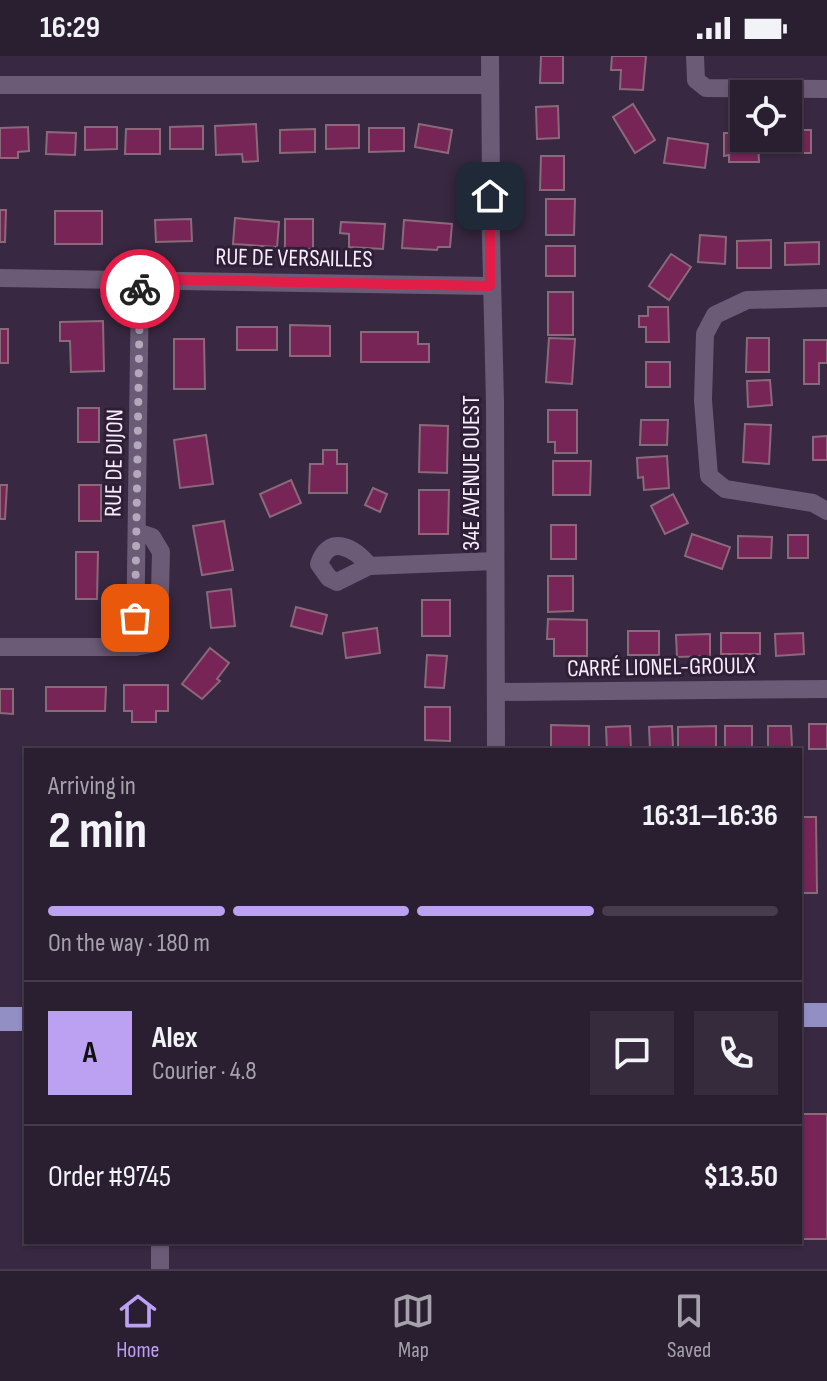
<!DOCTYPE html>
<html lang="en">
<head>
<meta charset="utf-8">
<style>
	body { margin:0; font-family:"Sofia Sans Condensed",sans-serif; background:#362b3d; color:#f1f3f6; height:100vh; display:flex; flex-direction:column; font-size:30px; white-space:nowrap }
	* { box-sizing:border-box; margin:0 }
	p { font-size:26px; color:#a5a2ab }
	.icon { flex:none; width:44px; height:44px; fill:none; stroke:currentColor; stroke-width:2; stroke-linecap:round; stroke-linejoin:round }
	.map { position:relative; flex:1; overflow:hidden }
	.drawer { position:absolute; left:24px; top:692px; width:778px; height:496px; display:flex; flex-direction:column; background:#2a1e31; border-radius:0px; box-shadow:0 2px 6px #0004,0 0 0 2px #463c4d }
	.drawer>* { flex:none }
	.fabs { position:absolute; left:730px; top:24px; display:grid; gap:16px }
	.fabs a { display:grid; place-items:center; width:72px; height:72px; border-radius:0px; background:#2a1e31; box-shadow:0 2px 6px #0004,0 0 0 2px #463c4d; font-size:40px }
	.pin { position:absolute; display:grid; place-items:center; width:68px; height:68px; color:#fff; margin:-34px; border-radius:16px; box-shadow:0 4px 12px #0006 }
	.courier { position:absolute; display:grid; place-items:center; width:80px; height:80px; margin:-40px; border:6px solid #e11d48; border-radius:50%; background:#fff; color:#222; box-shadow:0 2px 10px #0007 }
	.summary em { font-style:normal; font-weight:700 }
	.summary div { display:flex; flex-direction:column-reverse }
	.summary { display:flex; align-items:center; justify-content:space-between; height:136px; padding:0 24px }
	h1 { font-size:52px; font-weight:700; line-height:60px }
	.bar { display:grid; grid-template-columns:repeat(4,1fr); gap:12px 8px; align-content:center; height:96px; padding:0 24px }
	.bar i { height:10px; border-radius:6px; background:#463c4d }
	.bar .on { background:#bca0f2 }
	.bar p { grid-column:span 4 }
	.line { display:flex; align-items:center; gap:20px; padding:0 24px; border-top:2px solid #463c4d }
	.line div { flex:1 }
	.round { display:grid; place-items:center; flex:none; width:84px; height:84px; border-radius:0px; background:#362b3d }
	.status { display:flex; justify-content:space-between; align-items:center; height:56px; padding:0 40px; background:#2a1e31; direction:ltr }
	.status svg { height:22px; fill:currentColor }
	.tabs { display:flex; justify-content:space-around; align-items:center; height:112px; border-top:2px solid #463c4d; background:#2a1e31; font-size:22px; color:#a5a2ab }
	.tabs a { display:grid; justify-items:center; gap:4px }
	.tabs .on { color:#bca0f2 }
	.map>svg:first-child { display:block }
	.building { fill:#762556; stroke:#8a697a; stroke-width:2 }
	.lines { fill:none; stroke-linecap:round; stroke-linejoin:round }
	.street { stroke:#6c5b76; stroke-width:18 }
	.primary { stroke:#928fc5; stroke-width:24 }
	.done { stroke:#b4a8bb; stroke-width:8; stroke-dasharray:0 14.4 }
	.route { stroke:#e11d48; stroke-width:10 }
	.labels { text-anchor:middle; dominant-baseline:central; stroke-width:6; stroke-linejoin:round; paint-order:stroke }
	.street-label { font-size:24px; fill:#f7edfd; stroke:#2e1e36 }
</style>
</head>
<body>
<div class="status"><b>16:29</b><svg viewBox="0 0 49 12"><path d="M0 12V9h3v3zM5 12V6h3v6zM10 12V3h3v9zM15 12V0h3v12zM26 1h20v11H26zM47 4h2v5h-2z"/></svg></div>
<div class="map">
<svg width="827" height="1213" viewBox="0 0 827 1213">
	<rect width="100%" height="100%" fill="#382841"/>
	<g class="building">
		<polygon points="541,0 563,0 563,27 540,27"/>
		<polygon points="612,0 646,0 643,34 620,33 621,14 611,14"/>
		<polygon points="633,48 655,84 635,97 613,61"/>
		<polygon points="558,50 559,82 537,83 536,51"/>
		<polygon points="256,68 258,105 243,106 242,98 216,99 215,70"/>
		<polygon points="419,68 452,74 448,97 415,91"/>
		<polygon points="326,69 359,69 359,92 326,93"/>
		<polygon points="203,70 203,93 170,93 170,71"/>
		<polygon points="28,71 29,95 18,96 18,102 0,102 0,72"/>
		<polygon points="85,71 117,71 117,93 85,94"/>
		<polygon points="369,72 404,72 404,95 369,96"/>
		<polygon points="126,73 160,73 160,98 125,98"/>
		<polygon points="315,73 315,96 280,97 280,74"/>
		<polygon points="788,74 811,74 811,97 774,97 774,82 788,82"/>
		<polygon points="47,76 76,77 75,99 46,98"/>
		<polygon points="724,77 744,77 744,82 758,82 759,106 729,106 729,99 724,100"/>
		<polygon points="668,82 708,88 705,112 664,107"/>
		<polygon points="541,100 564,100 564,134 540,134"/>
		<polygon points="546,143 575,143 574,179 546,179"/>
		<polygon points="0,154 6,154 5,186 0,186"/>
		<rect x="55" y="155" width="47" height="33"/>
		<polygon points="235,162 279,166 277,191 233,188"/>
		<polygon points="191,163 192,185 156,186 155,164"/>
		<rect x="285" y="163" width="28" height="30"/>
		<polygon points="404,164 452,168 450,191 438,191 437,194 402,192"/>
		<polygon points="341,166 385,168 383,193 349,191 349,178 340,177"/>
		<polygon points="700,179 726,181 725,208 698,206"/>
		<polygon points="771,184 771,212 737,212 737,185"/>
		<polygon points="819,186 819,208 785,209 785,187"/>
		<rect x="546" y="190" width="29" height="30"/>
		<polygon points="671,198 691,211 669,244 649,230"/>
		<rect x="548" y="236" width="25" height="43"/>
		<polygon points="648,251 668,251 669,286 646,286 646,271 639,271 639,260 648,260"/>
		<polygon points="103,265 104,315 71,316 70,285 60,285 60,266"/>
		<polygon points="290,269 330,270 330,300 290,300"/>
		<rect x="237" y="271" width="40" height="23"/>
		<rect x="0" y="273" width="8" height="34"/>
		<polygon points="361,276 418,276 418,288 429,288 429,306 361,306"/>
		<polygon points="549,282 575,283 572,328 546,326"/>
		<polygon points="747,282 769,282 769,316 746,316"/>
		<polygon points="174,283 204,283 205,333 174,333"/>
		<polygon points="804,284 827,284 827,307 819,307 819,328 804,328"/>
		<rect x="646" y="306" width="24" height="25"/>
		<polygon points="770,324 772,349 748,351 747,325"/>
		<rect x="78" y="352" width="21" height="34"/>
		<polygon points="548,354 577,354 577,397 555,397 555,386 548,386"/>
		<polygon points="641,364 668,364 667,389 640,389"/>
		<polygon points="745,368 771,369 769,408 743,406"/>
		<polygon points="420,369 448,370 447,417 419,416"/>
		<polygon points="206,379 213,428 180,432 174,384"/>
		<polygon points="827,380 827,404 813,404 813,381"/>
		<polygon points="323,394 337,394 337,408 347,408 347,437 309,437 310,408 323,408"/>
		<polygon points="667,400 669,432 644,434 643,421 638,422 637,402"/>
		<polygon points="553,405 591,405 590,439 553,439"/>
		<polygon points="291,424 301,447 270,461 260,438"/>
		<polygon points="0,429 7,429 5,463 0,463"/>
		<rect x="79" y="429" width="22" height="36"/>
		<polygon points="373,432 387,438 380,456 365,449"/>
		<polygon points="419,434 449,434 448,478 419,478"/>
		<polygon points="673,438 688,467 665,478 651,450"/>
		<polygon points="224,465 233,514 202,519 193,470"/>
		<rect x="551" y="469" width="25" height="34"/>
		<polygon points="692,478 730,491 722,513 685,500"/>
		<rect x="788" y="479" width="20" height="23"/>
		<polygon points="738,480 772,481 771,502 738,502"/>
		<polygon points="76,496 98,496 97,543 76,543"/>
		<polygon points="548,520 573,520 573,555 548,556"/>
		<polygon points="231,533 235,570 211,572 207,536"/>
		<rect x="422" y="544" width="28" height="36"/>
		<polygon points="296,551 327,559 322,578 291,570"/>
		<polygon points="548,563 587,564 587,600 554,600 554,583 547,583"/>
		<polygon points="377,572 380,597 346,602 343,577"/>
		<rect x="628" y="575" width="31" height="24"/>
		<rect x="721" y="577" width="39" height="21"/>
		<polygon points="803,577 804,598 776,600 775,578"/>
		<polygon points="710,578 710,600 677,601 676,579"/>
		<polygon points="210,592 229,607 217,623 220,625 202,643 182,628"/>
		<polygon points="427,599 447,600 444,632 425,631"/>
		<polygon points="124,629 168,629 168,655 156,655 156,666 132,666 132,655 124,655"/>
		<polygon points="46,631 106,631 105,655 46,655"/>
		<polygon points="0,633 13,633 13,658 0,657"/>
		<polygon points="425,651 450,651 450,685 425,684"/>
		<rect x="809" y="668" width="18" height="25"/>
		<polygon points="551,669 589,670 589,694 551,694"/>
		<polygon points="630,670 631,693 607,694 606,671"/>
		<polygon points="672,670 673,692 650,693 649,671"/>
		<polygon points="716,670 716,694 688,694 688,691 678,691 678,671"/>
		<rect x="725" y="670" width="27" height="24"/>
		<polygon points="768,670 791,670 792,691 768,692"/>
		<polygon points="800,761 816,761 817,837 800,837"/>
		<rect x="800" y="1058" width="27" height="125"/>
	</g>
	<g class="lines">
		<g class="street">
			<polyline points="490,0 491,134"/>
			<polyline points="695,0 696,24 706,32 827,33"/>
			<polyline points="0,29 490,29"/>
			<polyline points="490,140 495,347 496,694"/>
			<polyline points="0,222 490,230"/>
			<polyline points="827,242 747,244 715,259 705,278 703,344 709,420 725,433 813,447 827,455"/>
			<path d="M369 510C355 492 329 477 319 508L329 522 337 526 369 510 495 505"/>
			<polyline points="0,591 135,591 151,588 159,576 161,496 152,481 137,476"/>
			<polyline points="135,591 140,223"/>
			<polyline points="496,636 827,633"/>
			<polyline points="160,1186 160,1213"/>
		</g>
		<g class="primary">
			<polyline points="800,959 827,959"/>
			<polyline points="0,963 26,963"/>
		</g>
	</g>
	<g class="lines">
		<polyline class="done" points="135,562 140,233"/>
		<polyline class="route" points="140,233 140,223 490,230 490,140"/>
	</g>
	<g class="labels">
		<g class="street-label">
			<text transform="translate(294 202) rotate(1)">RUE DE VERSAILLES</text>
			<text transform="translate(114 407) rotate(-89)">RUE DE DIJON</text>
			<text transform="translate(471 417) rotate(-90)">34E AVENUE OUEST</text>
			<text transform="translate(661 611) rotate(-1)">CARRÉ LIONEL-GROULX</text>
		</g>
	</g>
</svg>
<div class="fabs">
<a><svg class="icon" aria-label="locate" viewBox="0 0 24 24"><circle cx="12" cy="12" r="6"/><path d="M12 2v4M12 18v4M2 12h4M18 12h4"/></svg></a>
</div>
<div class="pin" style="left:135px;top:562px;background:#ea580c"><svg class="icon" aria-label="bag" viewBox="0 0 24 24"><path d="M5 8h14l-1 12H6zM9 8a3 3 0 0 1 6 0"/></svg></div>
<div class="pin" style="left:490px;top:140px;background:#1f2937"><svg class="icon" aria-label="home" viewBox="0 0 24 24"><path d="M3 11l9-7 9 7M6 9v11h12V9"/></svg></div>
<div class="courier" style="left:140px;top:233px"><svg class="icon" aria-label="bike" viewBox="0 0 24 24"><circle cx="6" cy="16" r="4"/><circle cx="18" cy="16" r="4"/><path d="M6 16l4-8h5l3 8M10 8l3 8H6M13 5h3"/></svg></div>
<section class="drawer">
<div class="summary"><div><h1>2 min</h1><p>Arriving in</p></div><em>16:31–16:36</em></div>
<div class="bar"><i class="on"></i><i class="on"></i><i class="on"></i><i></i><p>On the way · 180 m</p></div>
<div class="line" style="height:144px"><b class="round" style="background:#bca0f2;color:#111">A</b><div><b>Alex</b><p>Courier · 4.8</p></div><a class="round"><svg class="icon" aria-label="chat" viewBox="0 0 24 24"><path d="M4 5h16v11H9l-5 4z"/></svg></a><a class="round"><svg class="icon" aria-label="phone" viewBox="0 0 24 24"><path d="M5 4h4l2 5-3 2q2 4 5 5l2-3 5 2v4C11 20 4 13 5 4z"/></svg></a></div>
<div class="line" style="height:104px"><div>Order #9745</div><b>$13.50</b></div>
</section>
</div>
<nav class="tabs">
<a class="on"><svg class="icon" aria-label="home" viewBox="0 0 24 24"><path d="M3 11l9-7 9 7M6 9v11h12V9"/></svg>Home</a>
<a><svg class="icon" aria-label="map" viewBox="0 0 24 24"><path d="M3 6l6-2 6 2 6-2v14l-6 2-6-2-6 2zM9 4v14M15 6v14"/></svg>Map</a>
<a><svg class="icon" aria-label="saved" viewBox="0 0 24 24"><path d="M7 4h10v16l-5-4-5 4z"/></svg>Saved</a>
</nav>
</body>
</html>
